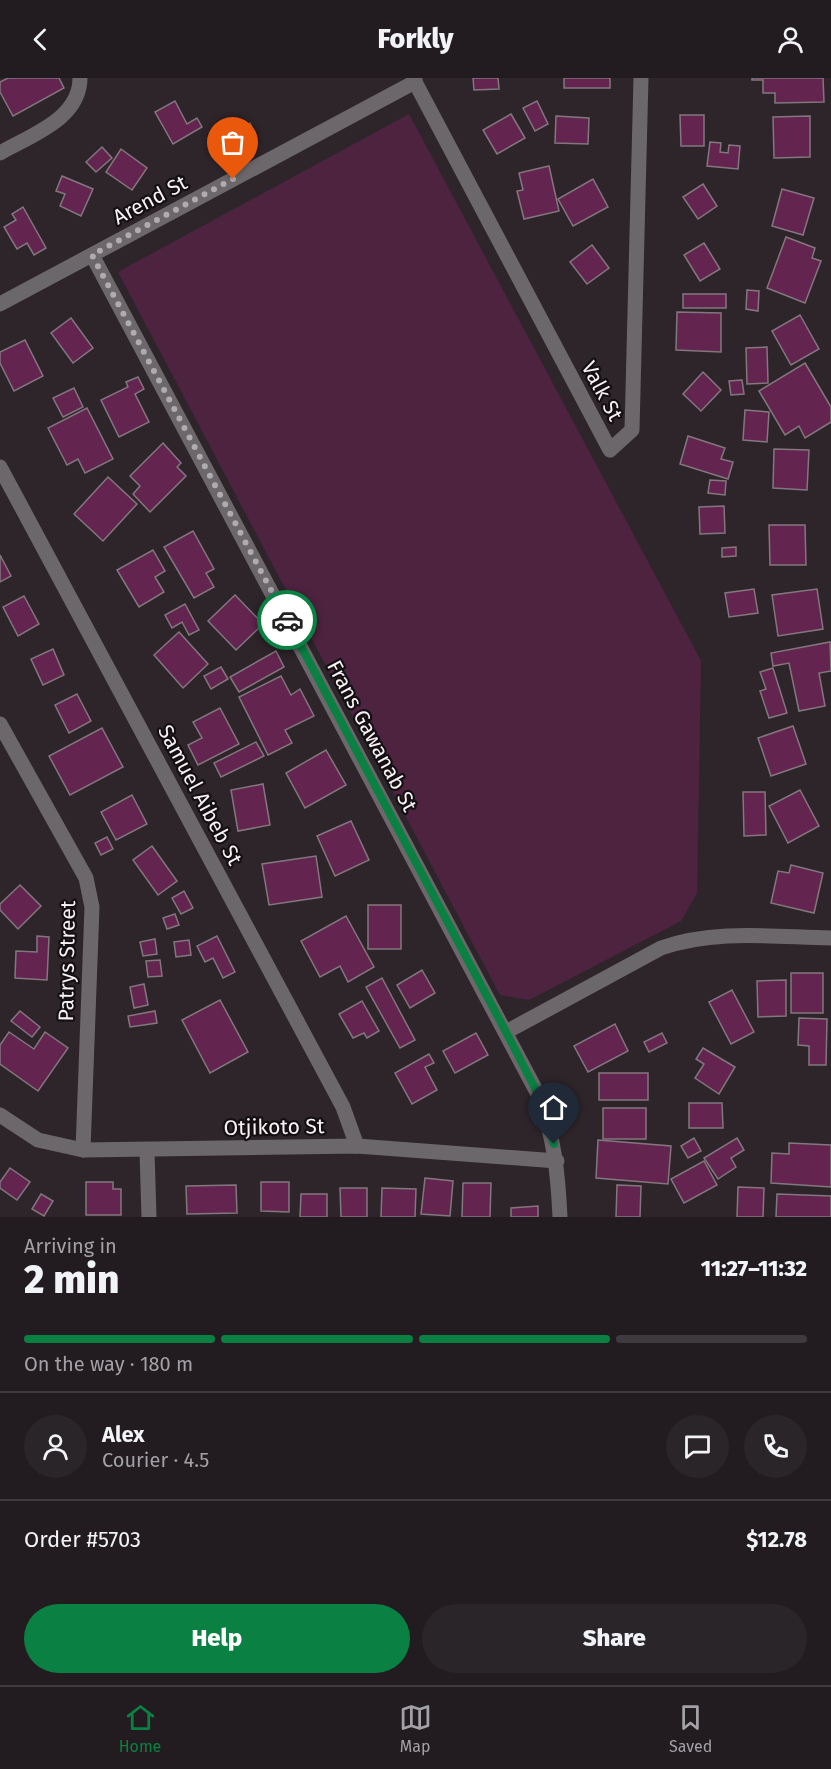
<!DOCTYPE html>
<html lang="en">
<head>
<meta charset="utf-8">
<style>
	body { margin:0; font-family:"Fira Sans",sans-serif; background:#2a2529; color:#f1f3f6; height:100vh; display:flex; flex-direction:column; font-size:22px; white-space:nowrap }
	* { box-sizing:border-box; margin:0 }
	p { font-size:20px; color:#a2a1a5 }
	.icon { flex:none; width:33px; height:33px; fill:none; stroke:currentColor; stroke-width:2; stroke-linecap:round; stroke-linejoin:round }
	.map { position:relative; height:1139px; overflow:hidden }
	.details { display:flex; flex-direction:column; background:#221c20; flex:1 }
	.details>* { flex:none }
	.pin { position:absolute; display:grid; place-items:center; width:51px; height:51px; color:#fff; margin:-62px -26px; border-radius:50% 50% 50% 0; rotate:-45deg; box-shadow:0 0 6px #0007 }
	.pin .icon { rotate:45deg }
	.courier { position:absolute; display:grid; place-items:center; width:60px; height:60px; margin:-30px; border:4px solid #0b8043; border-radius:50%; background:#fff; color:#222; box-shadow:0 2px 8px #0007 }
	.head em { font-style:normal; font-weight:800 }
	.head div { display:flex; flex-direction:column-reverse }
	.head { display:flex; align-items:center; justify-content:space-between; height:102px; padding:0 24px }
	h1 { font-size:39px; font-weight:800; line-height:45px }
	.bar { display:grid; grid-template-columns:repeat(4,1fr); gap:9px 6px; align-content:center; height:72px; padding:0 24px }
	.bar i { height:8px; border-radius:4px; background:#3f3a3e }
	.bar .selected { background:#0b8043 }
	.bar p { grid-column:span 4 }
	.line { display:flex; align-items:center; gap:15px; padding:0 24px; border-top:2px solid #3f3a3e }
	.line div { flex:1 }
	.round { display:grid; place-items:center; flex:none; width:63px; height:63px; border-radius:32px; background:#2a2529 }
	.primary-button { display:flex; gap:12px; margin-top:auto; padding:12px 24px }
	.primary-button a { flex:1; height:69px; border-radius:36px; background:#0b8043; color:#fff; font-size:24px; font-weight:800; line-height:69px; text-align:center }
	.primary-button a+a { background:#2a2529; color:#f1f3f6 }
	header { display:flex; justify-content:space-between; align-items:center; height:78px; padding:0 24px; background:#221c20; font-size:27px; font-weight:800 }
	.dock { display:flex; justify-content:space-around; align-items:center; height:84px; border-top:2px solid #3f3a3e; background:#221c20; font-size:16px; color:#a2a1a5 }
	.dock a { display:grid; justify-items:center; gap:3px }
	.dock .selected { color:#0b8043 }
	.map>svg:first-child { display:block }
	.green { fill:#4e2340 }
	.building { fill:#642450; stroke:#82777d; stroke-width:1.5 }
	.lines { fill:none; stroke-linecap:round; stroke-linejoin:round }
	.minor { stroke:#6c676a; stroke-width:15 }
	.done { stroke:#b1aaaf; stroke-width:6; stroke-dasharray:0 10.8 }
	.route { stroke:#0b8043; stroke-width:8 }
	.labels { text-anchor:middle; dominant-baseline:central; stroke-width:4.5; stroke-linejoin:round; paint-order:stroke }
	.street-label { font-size:21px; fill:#f8f2f6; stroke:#141012 }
</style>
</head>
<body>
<header><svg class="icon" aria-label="back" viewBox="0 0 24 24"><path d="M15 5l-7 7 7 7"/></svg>Forkly<svg class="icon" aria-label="person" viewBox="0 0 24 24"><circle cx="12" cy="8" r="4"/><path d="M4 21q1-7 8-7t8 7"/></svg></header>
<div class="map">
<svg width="831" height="1139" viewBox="0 0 831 1139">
	<rect width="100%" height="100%" fill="#2e252b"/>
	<polygon class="green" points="409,36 701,583 697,815 681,843 529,922 500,917 118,194"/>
	<g class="building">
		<polygon points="8,0 59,0 64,10 13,38 0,14 0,4"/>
		<polygon points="473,0 498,0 499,11 474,12"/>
		<rect x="564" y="0" width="46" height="10"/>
		<polygon points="752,0 823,0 824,24 775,25 775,15 763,15 763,2 752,2"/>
		<polygon points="175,23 187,46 197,40 202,49 173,66 155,34"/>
		<polygon points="537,23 548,46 535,53 523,30"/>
		<polygon points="511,36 525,60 497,76 483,52"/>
		<polygon points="680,37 704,37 704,68 681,68"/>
		<polygon points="556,38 589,40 588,66 555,65"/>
		<polygon points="810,38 810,79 774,80 773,39"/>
		<polygon points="250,45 256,57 234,68 228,56"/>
		<polygon points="710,64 721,65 720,74 728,75 729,67 740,68 738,91 707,88"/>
		<polygon points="102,69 112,80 96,94 86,84"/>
		<polygon points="121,71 147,90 132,112 106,94"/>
		<polygon points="549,88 559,133 524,141 517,113 523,112 519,95"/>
		<polygon points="62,98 93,111 81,138 60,128 65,116 56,113"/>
		<polygon points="593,101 608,129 573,148 558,121"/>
		<polygon points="703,106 717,128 698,141 683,119"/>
		<polygon points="782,111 814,120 803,157 772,148"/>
		<polygon points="23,129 46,170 34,177 27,165 17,171 4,149 16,142 12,136"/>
		<polygon points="786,159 815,170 812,180 821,183 805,225 767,210"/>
		<polygon points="704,165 720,191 700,203 684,177"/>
		<polygon points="592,167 609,190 587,206 570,184"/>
		<polygon points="747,212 759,213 758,233 746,231"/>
		<rect x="683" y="216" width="43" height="14"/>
		<polygon points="677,234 721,235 721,274 676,272"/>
		<polygon points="800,237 819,271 791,287 772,253"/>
		<polygon points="71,240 93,270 73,285 51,255"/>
		<polygon points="25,262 43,298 14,313 0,285 0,274"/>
		<polygon points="767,269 768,305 747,306 746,270"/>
		<polygon points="805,285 831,329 831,344 805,360 799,348 785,357 759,313"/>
		<polygon points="703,294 721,312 701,333 683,316"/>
		<polygon points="138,299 144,311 135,316 149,344 119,359 101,322 128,309 126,304"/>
		<polygon points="742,302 744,316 731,317 729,303"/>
		<polygon points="74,310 83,329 63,339 53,320"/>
		<polygon points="87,330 113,381 85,395 78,381 67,387 48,350"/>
		<polygon points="745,332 769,334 767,364 743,362"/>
		<polygon points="688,358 725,370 721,381 733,384 728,401 680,386"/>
		<polygon points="163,365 181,385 177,389 186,398 150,434 133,416 140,408 130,398"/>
		<polygon points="774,371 809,372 807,412 773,410"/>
		<polygon points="108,399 137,426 103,463 74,436"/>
		<polygon points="710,402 726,403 725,417 708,415"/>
		<polygon points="724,428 725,455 700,456 699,429"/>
		<polygon points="769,447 805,447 806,487 770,487"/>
		<polygon points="193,453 214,491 206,495 214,509 194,520 164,469"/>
		<polygon points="736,469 736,478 722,479 722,470"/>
		<polygon points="153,472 165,493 155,499 164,514 139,529 117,492"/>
		<polygon points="0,477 11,498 0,504"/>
		<polygon points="754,511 758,535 729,539 725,515"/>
		<polygon points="817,511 823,551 778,558 772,517"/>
		<polygon points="235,517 263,546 236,572 208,543"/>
		<polygon points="24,518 39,546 18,558 3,529"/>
		<polygon points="185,526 199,552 189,557 182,544 172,550 165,537"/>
		<polygon points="179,554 208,586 183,610 154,577"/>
		<polygon points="830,564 831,593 819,595 825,628 799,633 789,585 773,588 771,575"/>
		<polygon points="53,571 64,597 43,607 31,581"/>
		<polygon points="276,573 284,589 239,614 230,599"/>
		<polygon points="221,589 228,601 211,611 204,598"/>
		<polygon points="773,590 787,635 769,640 760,613 766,611 760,594"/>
		<polygon points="281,598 291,617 300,611 314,638 285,652 292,665 268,677 239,619"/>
		<polygon points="77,616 91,643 69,655 55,627"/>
		<polygon points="220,630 239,666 198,687 188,667 202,660 193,644"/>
		<polygon points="793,648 806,686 771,698 758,660"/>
		<polygon points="102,650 123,689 70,717 49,678"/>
		<polygon points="256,664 264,678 221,699 214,685"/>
		<polygon points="326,672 346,707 305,730 286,695"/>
		<polygon points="263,706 270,747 238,753 231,712"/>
		<polygon points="800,712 819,748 788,765 769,728"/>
		<polygon points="743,714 765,714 766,757 744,758"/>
		<polygon points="132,717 147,746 116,762 101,734"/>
		<polygon points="351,743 369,782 335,798 317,758"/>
		<polygon points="107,759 113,771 101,777 95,765"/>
		<polygon points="152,768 177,803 158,817 133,782"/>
		<polygon points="316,778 322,819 269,827 262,786"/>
		<polygon points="791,787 823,795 814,835 771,825 778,793 789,795"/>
		<polygon points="20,807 41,828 18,851 0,832 0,826"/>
		<polygon points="184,813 193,830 181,836 172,820"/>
		<rect x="368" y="827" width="33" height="44"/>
		<polygon points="175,836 179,847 167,851 163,840"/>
		<polygon points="346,838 374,889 348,904 340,888 320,899 301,863"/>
		<polygon points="37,858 49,859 47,902 15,900 16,873 37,874"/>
		<polygon points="217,858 235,894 223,900 213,880 205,884 197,868"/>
		<polygon points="155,861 157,876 143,878 140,864"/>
		<polygon points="189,862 191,877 176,879 174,864"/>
		<polygon points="160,882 162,898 148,899 146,883"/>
		<polygon points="422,892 435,915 410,930 397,907"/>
		<rect x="791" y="895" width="32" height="40"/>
		<polygon points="382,900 415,962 400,970 366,909"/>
		<polygon points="786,902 786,938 758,939 757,903"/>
		<polygon points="144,906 148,927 134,930 130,909"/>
		<polygon points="732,912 754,954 731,966 709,924"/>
		<polygon points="220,922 248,974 210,995 182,942"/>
		<polygon points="362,923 379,953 367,960 364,955 353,960 339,936"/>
		<polygon points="20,933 40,949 32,959 11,943"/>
		<polygon points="155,933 157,945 130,949 128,938"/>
		<polygon points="799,940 827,941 826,987 809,987 809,968 798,967"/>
		<polygon points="615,946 628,973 588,994 574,968"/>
		<polygon points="9,954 34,971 45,954 68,970 38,1013 0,986 0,967"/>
		<polygon points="476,955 488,977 455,995 443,973"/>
		<polygon points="662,955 667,965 649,974 644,964"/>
		<polygon points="703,970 735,989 719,1016 695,1000 704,986 696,981"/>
		<polygon points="429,976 434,985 425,989 437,1012 412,1026 395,995"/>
		<rect x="599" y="995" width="49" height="27"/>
		<polygon points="689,1025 722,1025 723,1050 689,1050"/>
		<rect x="603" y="1030" width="43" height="31"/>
		<polygon points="694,1060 701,1073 688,1080 681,1068"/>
		<polygon points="737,1060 744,1072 731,1080 736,1089 718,1101 704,1080"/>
		<polygon points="598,1062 671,1068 668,1106 596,1100"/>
		<polygon points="789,1065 831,1067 831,1109 771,1105 772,1075 789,1076"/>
		<polygon points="704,1083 717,1107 684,1125 671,1101"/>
		<polygon points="10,1090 30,1104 17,1122 0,1110 0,1104"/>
		<polygon points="425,1100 453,1103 450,1138 421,1136"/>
		<polygon points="86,1104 113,1104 113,1111 121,1111 121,1137 86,1137"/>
		<polygon points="261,1104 289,1104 289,1134 261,1133"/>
		<polygon points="463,1105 491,1105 490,1139 462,1139"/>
		<polygon points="236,1107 237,1135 187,1136 186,1108"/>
		<polygon points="617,1107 641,1108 640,1139 616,1139"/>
		<polygon points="738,1109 764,1110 763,1139 737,1139"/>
		<polygon points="340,1110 367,1110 367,1139 341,1139"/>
		<polygon points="382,1110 416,1111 415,1139 381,1139"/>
		<polygon points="41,1116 53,1123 44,1138 32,1131"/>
		<polygon points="301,1116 327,1116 327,1139 300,1139"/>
		<polygon points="777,1116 831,1118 831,1139 776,1139"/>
		<polygon points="538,1128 538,1139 511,1139 511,1130"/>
	</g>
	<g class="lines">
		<g class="minor">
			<polyline points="415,0 415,4 610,372 632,352 641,0"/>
			<path d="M0 75C31 57 80 41 80 0"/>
			<path d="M92 177 539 1018C554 1058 558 1096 560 1139"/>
			<polyline points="0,226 415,4"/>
			<polyline points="0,389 343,1029 357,1068"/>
			<polyline points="0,646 86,800 92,829 83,1072"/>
			<path d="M506 954 661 870C715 851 774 859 831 860"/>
			<polyline points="0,1037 38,1062 83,1072 357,1068 557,1083"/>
			<polyline points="147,1073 149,1139"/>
		</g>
	</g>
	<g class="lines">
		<polyline class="done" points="233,101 92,177 287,542"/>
		<polyline class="route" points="287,542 506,954 539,1018 554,1066"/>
	</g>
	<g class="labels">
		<g class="street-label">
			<text transform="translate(150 122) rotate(-28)">Arend St</text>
			<text transform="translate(602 313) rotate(62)">Valk St</text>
			<text transform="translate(372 658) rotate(62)">Frans Gawanab St</text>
			<text transform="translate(200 717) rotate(62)">Samuel Aibeb St</text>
			<text transform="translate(67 883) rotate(-89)">Patrys Street</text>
			<text transform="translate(274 1049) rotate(-1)">Otjikoto St</text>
		</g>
	</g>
</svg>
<div class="pin" style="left:233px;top:101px;background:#ea580c"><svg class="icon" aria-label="bag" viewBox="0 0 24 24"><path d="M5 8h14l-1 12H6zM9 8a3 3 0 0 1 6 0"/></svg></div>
<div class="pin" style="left:554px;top:1066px;background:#1f2937"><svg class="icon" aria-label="home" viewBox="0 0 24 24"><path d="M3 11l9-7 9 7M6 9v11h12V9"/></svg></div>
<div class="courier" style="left:287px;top:542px"><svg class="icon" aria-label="car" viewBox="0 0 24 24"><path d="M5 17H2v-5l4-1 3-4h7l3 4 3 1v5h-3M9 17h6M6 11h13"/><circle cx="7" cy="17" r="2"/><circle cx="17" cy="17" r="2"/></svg></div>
</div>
<section class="details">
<div class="head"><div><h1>2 min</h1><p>Arriving in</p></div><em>11:27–11:32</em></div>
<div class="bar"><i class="selected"></i><i class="selected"></i><i class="selected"></i><i></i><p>On the way · 180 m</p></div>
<div class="line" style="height:108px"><a class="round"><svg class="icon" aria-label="person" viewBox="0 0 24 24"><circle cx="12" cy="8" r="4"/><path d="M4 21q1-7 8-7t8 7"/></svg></a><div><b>Alex</b><p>Courier · 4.5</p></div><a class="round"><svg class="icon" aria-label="chat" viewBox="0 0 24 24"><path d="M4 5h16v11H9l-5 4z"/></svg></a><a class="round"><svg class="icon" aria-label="phone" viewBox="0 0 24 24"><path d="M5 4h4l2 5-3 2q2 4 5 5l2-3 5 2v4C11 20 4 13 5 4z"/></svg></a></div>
<div class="line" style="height:78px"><div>Order #5703</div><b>$12.78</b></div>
<div class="primary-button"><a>Help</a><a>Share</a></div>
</section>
<nav class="dock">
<a class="selected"><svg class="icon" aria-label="home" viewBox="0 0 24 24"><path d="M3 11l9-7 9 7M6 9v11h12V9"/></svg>Home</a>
<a><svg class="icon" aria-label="map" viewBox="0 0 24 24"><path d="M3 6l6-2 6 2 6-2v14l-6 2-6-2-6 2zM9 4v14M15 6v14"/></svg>Map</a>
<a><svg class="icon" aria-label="saved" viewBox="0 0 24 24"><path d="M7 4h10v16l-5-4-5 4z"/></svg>Saved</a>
</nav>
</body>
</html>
